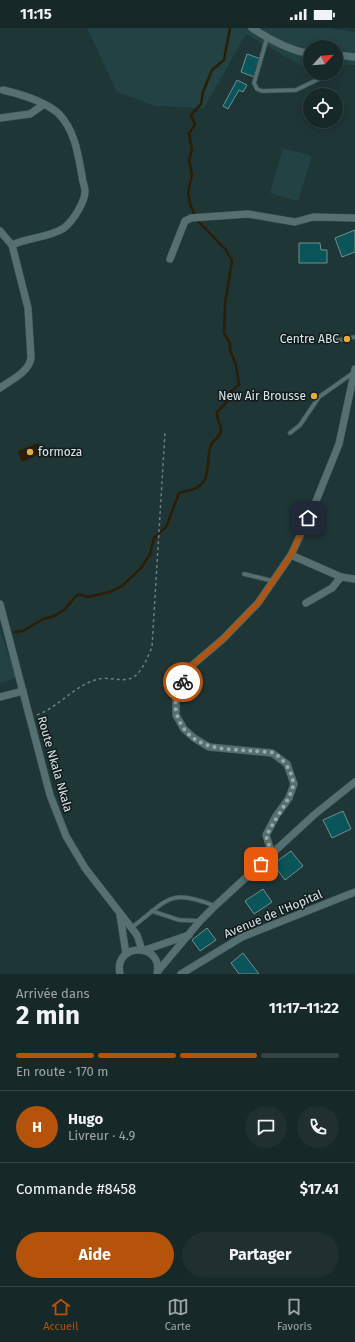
<!DOCTYPE html>
<html lang="fr">
<head>
<meta charset="utf-8">
<style>
	body { margin:0; font-family:"Fira Sans",sans-serif; background:#203031; color:#f1f3f6; height:100vh; display:flex; flex-direction:column; font-size:15px; white-space:nowrap }
	* { box-sizing:border-box; margin:0 }
	p { font-size:13px; color:#9ea6a8 }
	.icon { flex:none; width:22px; height:22px; fill:none; stroke:currentColor; stroke-width:2; stroke-linecap:round; stroke-linejoin:round }
	.map { position:relative; height:946px; overflow:hidden }
	.panel { display:flex; flex-direction:column; background:#172829; flex:1 }
	.panel>* { flex:none }
	.needle { width:26px; rotate:64deg }
	.fabs { position:absolute; left:303px; top:12px; display:grid; gap:8px }
	.fabs a { display:grid; place-items:center; width:40px; height:40px; border-radius:50%; background:#172829; box-shadow:0 2px 10px #0003,0 0 0 1px #364446; font-size:20px }
	.pin { position:absolute; display:grid; place-items:center; width:34px; height:34px; color:#fff; margin:-17px; border-radius:8px; box-shadow:0 2px 6px #0006 }
	.courier { position:absolute; display:grid; place-items:center; width:40px; height:40px; margin:-20px; border:3px solid #b45309; border-radius:50%; background:#fff; color:#222; box-shadow:0 1px 5px #0007 }
	.headline em { font-style:normal; font-weight:700 }
	.headline div { display:flex; flex-direction:column-reverse }
	.headline { display:flex; align-items:center; justify-content:space-between; height:68px; padding:0 16px }
	h1 { font-size:26px; font-weight:700; line-height:30px }
	.bar { display:grid; grid-template-columns:repeat(4,1fr); gap:6px 4px; align-content:center; height:48px; padding:0 16px }
	.bar i { height:5px; border-radius:3px; background:#364446 }
	.bar .on { background:#b45309 }
	.bar p { grid-column:span 4 }
	.line { display:flex; align-items:center; gap:10px; padding:0 16px; border-top:1px solid #364446 }
	.line div { flex:1 }
	.round { display:grid; place-items:center; flex:none; width:42px; height:42px; border-radius:21px; background:#203031 }
	.button { display:flex; gap:8px; margin-top:auto; padding:8px 16px }
	.button a { flex:1; height:46px; border-radius:24px; background:#b45309; color:#fff; font-size:16px; font-weight:700; line-height:46px; text-align:center }
	.button a+a { background:#203031; color:#f1f3f6 }
	.status { display:flex; justify-content:space-between; align-items:center; height:28px; padding:0 20px; background:#172829; direction:ltr }
	.status svg { height:11px; fill:currentColor }
	.menu { display:flex; justify-content:space-around; align-items:center; height:56px; border-top:1px solid #364446; background:#172829; font-size:11px; color:#9ea6a8 }
	.menu a { display:grid; justify-items:center; gap:2px }
	.menu .on { color:#b45309 }
	.map>svg:first-child { display:block }
	.built { fill:#224244 }
	.water { fill:#2c1e05 }
	.lines { fill:none; stroke-linecap:round; stroke-linejoin:round }
	.stream { stroke:#2c1e05; stroke-width:2.5 }
	.building { fill:#0a5559; stroke:#748d8f }
	.service-casing { stroke:#3d5253; stroke-width:5 }
	.minor-casing { stroke:#3d5253; stroke-width:8 }
	.path { stroke:#6c7f80; stroke-width:1.5; stroke-dasharray:3 3; stroke-linecap:butt }
	.service { stroke:#566f70; stroke-width:3.5 }
	.minor { stroke:#566f70; stroke-width:7 }
	.done { stroke:#99a9aa; stroke-width:4; stroke-dasharray:0 7.2 }
	.route { stroke:#b45309; stroke-width:5 }
	.poi-dot { fill:#e7ac37; stroke:#111b1c; stroke-width:1.5 }
	.labels { text-anchor:middle; dominant-baseline:central; stroke-width:3; stroke-linejoin:round; paint-order:stroke }
	.poi-label { font-size:12px; fill:#dae7e8; stroke:#111b1c; text-anchor:end }
	.street-label { font-size:12px; fill:#dae7e8; stroke:#111b1c }
</style>
</head>
<body>
<div class="status"><b>11:15</b><svg viewBox="0 0 49 12"><path d="M0 12V9h3v3zM5 12V6h3v6zM10 12V3h3v9zM15 12V0h3v12zM26 1h20v11H26zM47 4h2v5h-2z"/></svg></div>
<div class="map">
<svg width="355" height="946" viewBox="0 0 355 946">
	<rect width="100%" height="100%" fill="#1f3637"/>
	<g class="built">
		<polygon points="87,0 329,0 355,4 355,37 336,37 336,19 310,19 310,37 300,37 246,6 204,80 155,78 117,64"/>
		<polygon points="283,120 312,128 298,173 270,165"/>
		<polygon points="0,600 16,650 0,655"/>
	</g>
	<polygon class="water" points="38,415 42,425 22,434 18,423"/>
	<g class="lines">
		<path class="stream" d="M15 604 23 603 43 591 54 588 64 582 77 567H83L88 569 110 564 122 558 141 540 150 526 154 510 166 499 179 465C183 463 189 463 194 461 213 454 205 432 211 417 213 412 221 409 221 402 221 396 216 391 217 384L228 373 230 364 239 357 236 337 230 322V315L224 305 225 276 232 233 226 222 197 192 190 176 188 165 192 147 189 132 192 122 189 105 195 97 191 87 201 76 203 64 212 42 224 32 230 0"/>
	</g>
	<g class="building">
		<polygon points="247,26 261,31 254,49 241,44"/>
		<polygon points="237,52 247,57 243,64 239,62 228,81 223,78"/>
		<polygon points="355,202 355,224 342,229 335,210"/>
		<polygon points="299,215 320,215 321,222 327,222 327,235 299,235"/>
		<polygon points="343,783 351,801 332,810 323,792"/>
		<polygon points="291,823 303,838 285,852 273,836"/>
		<polygon points="263,861 272,874 254,886 245,873"/>
		<polygon points="207,900 216,912 200,923 192,912"/>
		<polygon points="243,925 259,946 239,946 231,935"/>
	</g>
	<g class="lines">
		<defs>
			<g id="service">
				<polyline points="267,10 254,55 257,61 262,63 296,62 323,49"/>
				<polyline points="329,314 355,309"/>
				<polyline points="290,405 300,397 319,369 353,345"/>
				<polyline points="244,546 273,553"/>
				<polyline points="152,883 179,892 200,893"/>
				<path d="M131 900C168 873 167 859 215 878"/>
			</g>
			<g id="minor">
				<path d="M252 0C270 12 289 22 310 26"/>
				<polyline points="336,27 355,29"/>
				<polyline points="0,90 30,86 43,77"/>
				<polyline points="0,203 12,217"/>
				<polyline points="170,231 185,193 191,190 248,186 295,194 313,189 355,190"/>
				<path d="M0 360C11 352 29 344 31 330L28 280 12 217C28 209 49 210 64 200 73 193 85 174 85 163 85 158 82 153 82 148 78 126 75 103 59 86 46 74 20 66 3 62"/>
				<polyline points="291,527 341,549 355,551"/>
				<polyline points="306,575 332,560 341,549"/>
				<polyline points="0,576 50,767 66,808 85,840 137,907 142,922"/>
				<polyline points="0,669 23,663"/>
				<polyline points="272,826 266,807 276,788 289,770 294,756 287,736 272,725 209,719 194,710 184,701 176,687 176,667 189,640 223,611 258,575 291,527 314,478 339,416 355,341"/>
				<polyline points="120,887 126,926"/>
				<polyline points="145,922 189,907"/>
				<polyline points="158,943 200,893 215,878 315,786 355,754"/>
				<path d="M120 946C113 914 164 914 157 946"/>
				<polyline points="181,946 242,909 355,864"/>
			</g>
		</defs>
		<use href="#service" class="service-casing"/>
		<use href="#minor" class="minor-casing"/>
		<path class="path" d="M37 687C59 679 76 656 99 651 110 648 125 656 135 648 143 642 148 628 152 619L165 404"/>
		<use href="#service" class="service"/>
		<use href="#minor" class="minor"/>
	</g>
	<g class="lines">
		<path class="done" d="M183 654C175 668 172 681 181 696 196 723 228 721 255 723 260 724 268 723 273 725 283 729 294 746 293 757 293 767 272 796 266 808L272 826 261 836"/>
		<polyline class="route" points="183,654 189,640 223,611 258,575 291,527 308,490"/>
	</g>
	<g class="poi-dot">
		<circle cx="347" cy="311" r="4"/>
		<circle cx="314" cy="368" r="4"/>
		<circle cx="30" cy="424" r="4"/>
	</g>
	<g class="labels">
		<g class="poi-label">
			<text x="339" y="311">Centre ABC</text>
			<text x="306" y="368">New Air Brousse</text>
			<text x="38" y="424" text-anchor="start">formoza</text>
		</g>
		<g class="street-label">
			<text transform="translate(55 736) rotate(74)">Route Nkala Nkala</text>
			<text transform="translate(273 886) rotate(-23)">Avenue de l'Hopital</text>
		</g>
	</g>
</svg>
<div class="fabs">
<a><svg class="needle" viewBox="-14 -14 28 28"><path d="M0-13l5 13h-10z" fill="#e53935"/><path d="M0 13l5-13h-10z" fill="#9ea6a8"/></svg></a>
<a><svg class="icon" aria-label="locate" viewBox="0 0 24 24"><circle cx="12" cy="12" r="6"/><path d="M12 2v4M12 18v4M2 12h4M18 12h4"/></svg></a>
</div>
<div class="pin" style="left:261px;top:836px;background:#ea580c"><svg class="icon" aria-label="bag" viewBox="0 0 24 24"><path d="M5 8h14l-1 12H6zM9 8a3 3 0 0 1 6 0"/></svg></div>
<div class="pin" style="left:308px;top:490px;background:#1f2937"><svg class="icon" aria-label="home" viewBox="0 0 24 24"><path d="M3 11l9-7 9 7M6 9v11h12V9"/></svg></div>
<div class="courier" style="left:183px;top:654px"><svg class="icon" aria-label="bike" viewBox="0 0 24 24"><circle cx="6" cy="16" r="4"/><circle cx="18" cy="16" r="4"/><path d="M6 16l4-8h5l3 8M10 8l3 8H6M13 5h3"/></svg></div>
</div>
<section class="panel">
<div class="headline"><div><h1>2 min</h1><p>Arrivée dans</p></div><em>11:17–11:22</em></div>
<div class="bar"><i class="on"></i><i class="on"></i><i class="on"></i><i></i><p>En route · 170 m</p></div>
<div class="line" style="height:72px"><b class="round" style="background:#b45309;color:#fff">H</b><div><b>Hugo</b><p>Livreur · 4.9</p></div><a class="round"><svg class="icon" aria-label="chat" viewBox="0 0 24 24"><path d="M4 5h16v11H9l-5 4z"/></svg></a><a class="round"><svg class="icon" aria-label="phone" viewBox="0 0 24 24"><path d="M5 4h4l2 5-3 2q2 4 5 5l2-3 5 2v4C11 20 4 13 5 4z"/></svg></a></div>
<div class="line" style="height:52px"><div>Commande #8458</div><b>$17.41</b></div>
<div class="button"><a>Aide</a><a>Partager</a></div>
</section>
<nav class="menu">
<a class="on"><svg class="icon" aria-label="home" viewBox="0 0 24 24"><path d="M3 11l9-7 9 7M6 9v11h12V9"/></svg>Accueil</a>
<a><svg class="icon" aria-label="map" viewBox="0 0 24 24"><path d="M3 6l6-2 6 2 6-2v14l-6 2-6-2-6 2zM9 4v14M15 6v14"/></svg>Carte</a>
<a><svg class="icon" aria-label="saved" viewBox="0 0 24 24"><path d="M7 4h10v16l-5-4-5 4z"/></svg>Favoris</a>
</nav>
</body>
</html>
